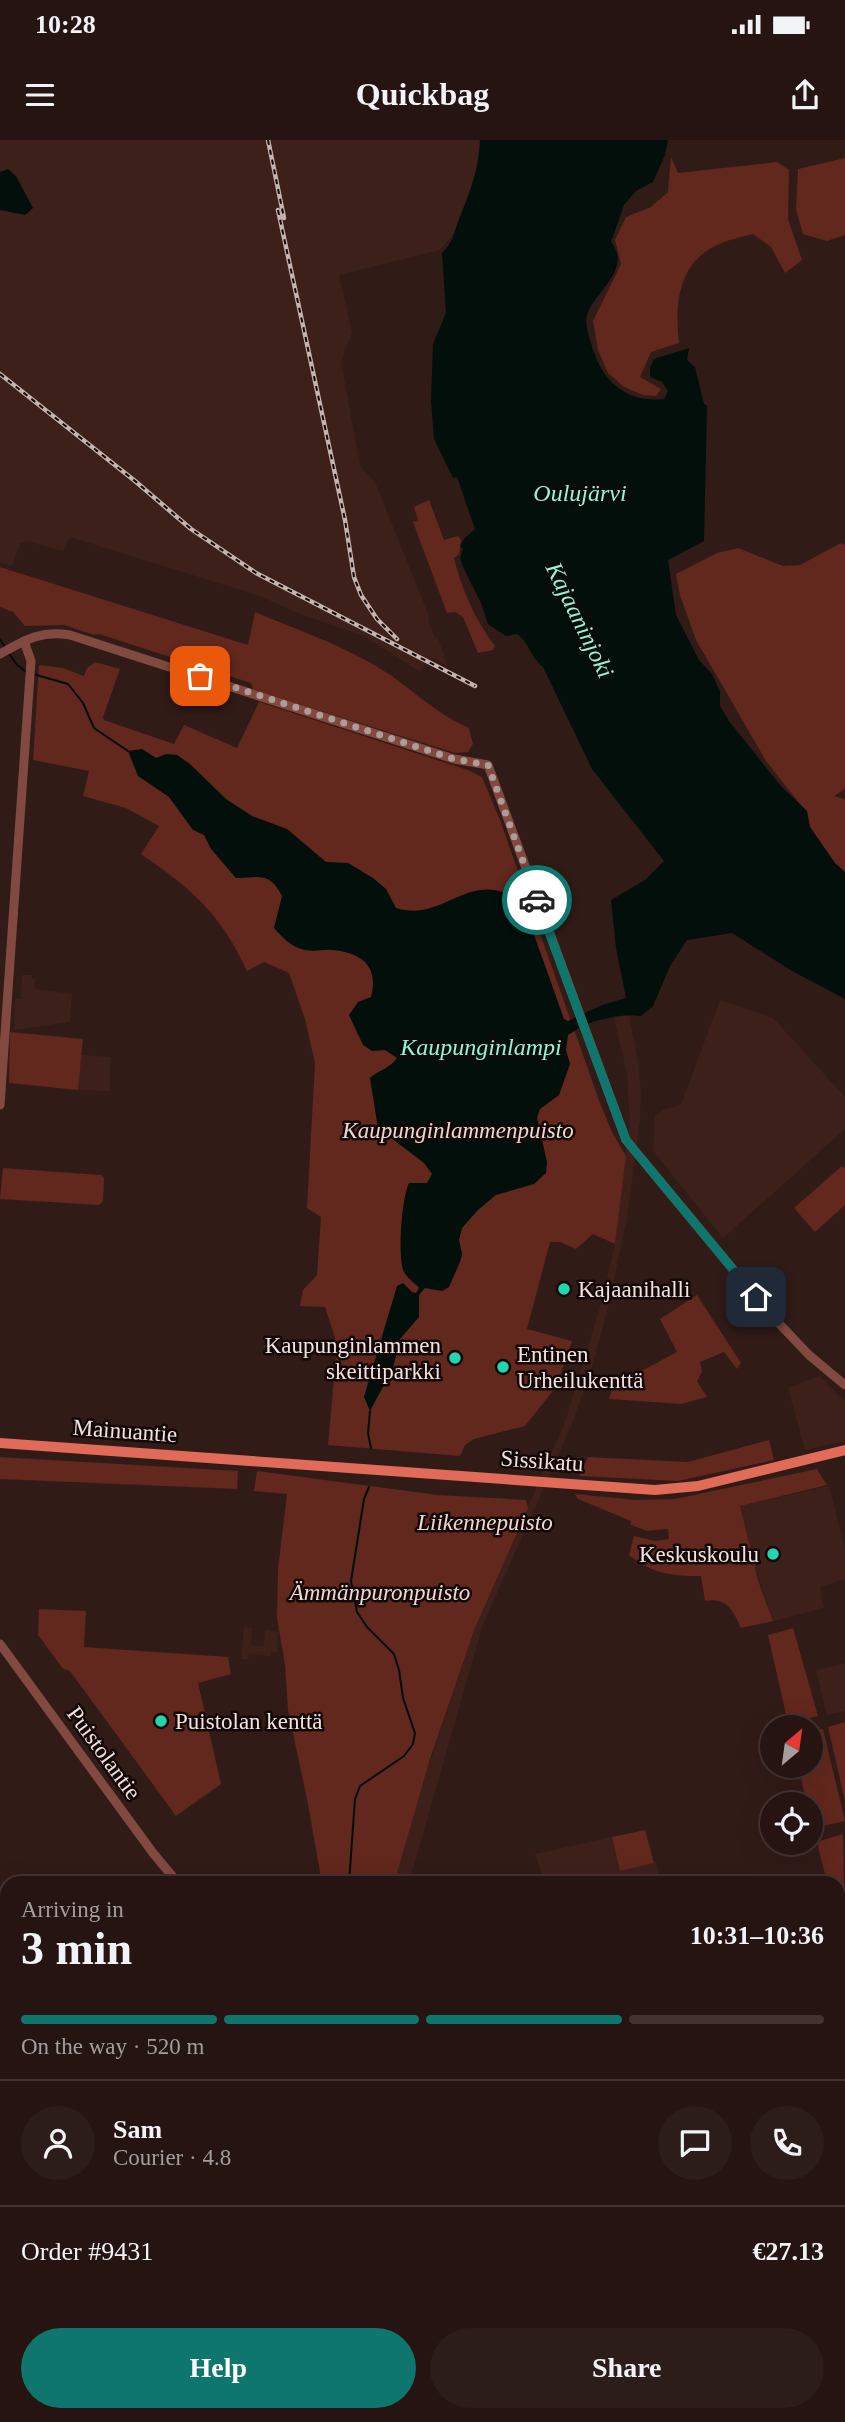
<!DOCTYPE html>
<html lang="en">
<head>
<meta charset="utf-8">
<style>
	body { margin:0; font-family:Georgia,serif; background:#2d1d1a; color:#f1f3f6; height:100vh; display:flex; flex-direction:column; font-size:26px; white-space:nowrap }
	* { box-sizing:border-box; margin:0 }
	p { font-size:23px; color:#a39e9f }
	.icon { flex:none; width:38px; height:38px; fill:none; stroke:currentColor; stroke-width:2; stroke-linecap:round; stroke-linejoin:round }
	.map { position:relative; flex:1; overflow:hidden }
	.sheet { position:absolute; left:0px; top:1736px; width:845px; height:546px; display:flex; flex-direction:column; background:#251411; border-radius:21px 21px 0 0; box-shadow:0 7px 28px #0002,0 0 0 2px #423331 }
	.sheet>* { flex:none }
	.needle { width:46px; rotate:29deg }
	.tools { position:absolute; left:760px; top:1575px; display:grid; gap:14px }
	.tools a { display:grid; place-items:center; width:63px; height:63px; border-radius:50%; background:#251411; box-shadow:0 7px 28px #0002,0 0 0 2px #423331; font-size:35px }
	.pin { position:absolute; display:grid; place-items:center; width:60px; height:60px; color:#fff; margin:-30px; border-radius:14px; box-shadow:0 4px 10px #0006 }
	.courier { position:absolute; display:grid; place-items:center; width:70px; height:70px; margin:-35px; border:5px solid #0f766e; border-radius:50%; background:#fff; color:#222; box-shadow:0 2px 9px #0007 }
	.summary em { font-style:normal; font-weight:800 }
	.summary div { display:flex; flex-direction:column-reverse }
	.summary { display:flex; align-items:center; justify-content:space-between; height:119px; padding:0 21px }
	h1 { font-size:46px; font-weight:800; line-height:52px }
	.bar { display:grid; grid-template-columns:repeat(4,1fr); gap:10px 7px; align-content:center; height:84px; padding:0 21px }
	.bar i { height:9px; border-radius:5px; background:#423331 }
	.bar .on { background:#0f766e }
	.bar p { grid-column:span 4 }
	.line { display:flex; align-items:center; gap:18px; padding:0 21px; border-top:2px solid #423331 }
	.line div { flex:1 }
	.round { display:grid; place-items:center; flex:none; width:74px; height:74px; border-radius:37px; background:#2d1d1a }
	.button { display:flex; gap:14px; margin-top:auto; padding:14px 21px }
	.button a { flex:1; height:80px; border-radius:42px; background:#0f766e; color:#fff; font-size:28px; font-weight:800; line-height:80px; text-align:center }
	.button a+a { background:#2d1d1a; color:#f1f3f6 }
	.status { display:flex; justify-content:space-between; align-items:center; height:49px; padding:0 35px; background:#251411; direction:ltr }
	.status svg { height:19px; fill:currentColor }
	header { display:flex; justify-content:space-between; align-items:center; height:91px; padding:0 21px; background:#251411; font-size:32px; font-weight:800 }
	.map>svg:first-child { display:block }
	.built { fill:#3e201b }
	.green { fill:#62271d }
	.water { fill:#020f0b }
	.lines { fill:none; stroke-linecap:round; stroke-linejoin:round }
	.stream { stroke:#020f0b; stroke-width:2 }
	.tertiary { stroke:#81493f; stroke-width:9 }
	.primary { stroke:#e06b59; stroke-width:10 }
	.trunk { stroke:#eb7866; stroke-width:12 }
	.rail-casing { stroke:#c5b3af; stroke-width:4.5 }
	.rail { stroke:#120807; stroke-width:2; stroke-dasharray:5; stroke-linecap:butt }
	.done { stroke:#ae9c98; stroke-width:7; stroke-dasharray:0 12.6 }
	.route { stroke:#0f766e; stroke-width:9 }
	.poi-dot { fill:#23d5af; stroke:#120807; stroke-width:2.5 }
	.labels { text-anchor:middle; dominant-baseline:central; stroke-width:5; stroke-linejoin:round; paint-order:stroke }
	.park-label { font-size:23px; font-style:italic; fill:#f1d7d2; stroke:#120807 }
	.poi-label { font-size:23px; fill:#f2e1de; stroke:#120807; text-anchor:start }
	.street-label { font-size:23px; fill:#f2e1de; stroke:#120807 }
	.water-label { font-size:24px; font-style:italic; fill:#86fada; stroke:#120807 }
</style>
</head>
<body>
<div class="status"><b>10:28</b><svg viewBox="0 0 49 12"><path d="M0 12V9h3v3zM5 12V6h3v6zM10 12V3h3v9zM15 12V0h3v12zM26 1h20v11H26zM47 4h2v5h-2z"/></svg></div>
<header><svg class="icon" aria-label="menu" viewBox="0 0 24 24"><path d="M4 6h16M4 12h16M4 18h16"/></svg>Quickbag<svg class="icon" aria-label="share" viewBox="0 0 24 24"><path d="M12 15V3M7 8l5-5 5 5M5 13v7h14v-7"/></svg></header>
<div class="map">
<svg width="845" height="2282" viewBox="0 0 845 2282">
	<rect width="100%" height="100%" fill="#311b17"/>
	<g class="built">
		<polygon points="0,0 480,0 479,22 471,52 454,93 440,110 339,135 352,193 341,221 360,326 375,342 427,471 429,480 428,482 436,499 438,498 448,527 435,519 428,519 420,532 366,497 298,473 257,455 70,397 63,411 26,401 20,404 12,426 0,422"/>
		<polygon points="22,835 32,835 32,839 35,839 35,849 72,854 70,882 14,890 15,859 21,859"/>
		<polygon points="720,860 773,878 845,957 845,989 723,1098 653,1011 655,976 663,970 681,965"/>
		<polygon points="629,875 639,928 641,954 640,981 627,1077 608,1168 589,1237 571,1286 482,1487 409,1743 396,1743 397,1733 417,1661 475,1488 565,1282 601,1164 615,1104 630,982 627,933 614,878"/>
		<polygon points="81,915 110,917 110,951 78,950"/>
		<polygon points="819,1236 845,1261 845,1301 805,1310 788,1248"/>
		<polygon points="829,1346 845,1410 845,1439 820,1447 824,1468 773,1481 756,1429 746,1428 740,1366"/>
		<polygon points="244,1487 252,1488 251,1505 264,1506 265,1489 278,1492 277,1513 271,1512 271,1516 249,1514 248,1519 241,1519"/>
		<polygon points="845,1523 845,1571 827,1575 816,1530"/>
		<polygon points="612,1697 620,1731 656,1722 661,1743 545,1743 535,1714"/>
		<polygon points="0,1817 7,1820 7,1912 0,1909"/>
		<polygon points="0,1954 7,1957 7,2123 0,2120"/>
		<polygon points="838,2158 845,2161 845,2256 838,2271"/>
	</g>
	<g class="green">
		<path d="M671 17 678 33 777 22 789 30 788 79 802 120 785 133 771 107 753 94C741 97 727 100 715 106 677 125 675 166 679 203L651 212 640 237 661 249 656 256 643 255 624 247 608 233 598 210 593 181 621 124 615 100 626 77 651 67 668 52Z"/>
		<polygon points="845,18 845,95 827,101 803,94 796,70 798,29"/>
		<path d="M429 360 444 400 458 396 461 400 459 414 454 418C462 450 475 480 495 506L493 510 478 513 463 477 455 472 447 473 413 382 418 380 414 367Z"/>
		<polygon points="841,403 845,405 845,649 834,656 845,659 845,732 834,723 810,687 807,673 766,621 696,500 680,455 676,434 717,413 738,408 783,426 800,425"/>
		<path d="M0 427 248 505 255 472C293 488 333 502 369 522 405 541 431 572 469 588L473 604 468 612 455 613 264 553 253 549 251 543 99 494 94 495 64 485 25 486 13 472 0 467Z"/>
		<path d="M95 522 120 529 103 577 104 580 174 604 184 585 237 608 259 562 468 630 482 637 500 680 600 963 612 992 626 1016 615 1104 593 1094 576 1109 560 1102H550L527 1189 572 1201 556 1247 525 1286 474 1299 465 1305 460 1316 328 1305 337 1204 325 1167 300 1166 303 1150 317 1135 321 1077 307 1068 315 923 305 879 289 833 264 822 247 831C221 774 192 749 141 714L159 686 126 668 83 656 89 631 33 620 39 525 63 528 84 536 87 528Z"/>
		<polygon points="10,892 83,899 78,950 9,943"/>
		<polygon points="842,1026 845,1028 845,1065 815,1092 794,1068"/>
		<polygon points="3,1028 101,1035 104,1038 103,1061 99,1065 0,1059"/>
		<polygon points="697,1155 741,1223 737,1229 724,1212 700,1222 702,1232 697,1241 707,1257 681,1264 609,1259 616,1235 634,1235 677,1212 660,1179"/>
		<polygon points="769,1300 774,1320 678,1341 579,1336 588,1317 688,1322"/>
		<polygon points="0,1317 238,1331 237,1349 0,1339"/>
		<path d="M817 1329 827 1345 740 1366 758 1440 773 1481 741 1488C733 1471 727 1457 705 1461L701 1436C672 1436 652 1434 629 1415L634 1396 655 1401 669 1399 668 1389 647 1391 631 1385V1381L578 1359 575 1354 636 1360 675 1359Z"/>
		<polygon points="257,1331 438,1355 526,1360 528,1368 475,1488 430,1619 397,1733 396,1743 322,1743 307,1659 288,1570 285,1525 277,1478 278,1429 287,1354 254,1351"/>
		<polygon points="39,1469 86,1471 84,1507 228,1517 231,1534 198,1543 221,1644 176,1676 70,1531 63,1529 38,1495"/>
		<polygon points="793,1488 818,1576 788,1583 768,1495"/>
		<polygon points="845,1582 845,1661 828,1587"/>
		<polygon points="823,1589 845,1681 813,1688 810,1664 807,1664 798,1626 810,1626 810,1591"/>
		<polygon points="645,1690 654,1723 620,1731 612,1697"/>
		<polygon points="843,1694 845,1796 840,1797 838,1743 827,1743 817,1702"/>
		<polygon points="7,2257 7,2275 161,2275 158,2282 0,2282 0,2271"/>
		<polygon points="308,2275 365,2275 419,2282 287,2282"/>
	</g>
	<g class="water">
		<path d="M480 0H668L665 15 653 42 636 51 624 65 611 102C632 128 597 150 588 172 584 182 588 193 591 203 601 240 624 263 664 259L668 251 662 242 650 237V228L654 219 689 208 687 220 695 227 704 264 707 266 704 401 668 420 676 475 699 520 712 534 720 551V566L729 581 780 645 807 671 810 687 835 723 845 732V859L792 831 732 793 687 800 670 826 653 866 641 876C617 873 587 881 568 895L566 910 570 924 559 955 540 969 537 978 547 1022 546 1033 534 1044 496 1055 478 1070 462 1088 459 1100 462 1114 460 1122 449 1147 442 1151 425 1148 419 1155V1177L400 1199 393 1228 370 1271 364 1257 397 1146 403 1143 412 1152 416 1153 419 1148C415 1143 407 1138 404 1132 397 1118 402 1057 409 1043H427L432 1034 424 1023 378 988 370 938C379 930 389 929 397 918L385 910 372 911 363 905 349 875 358 862 371 857C379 826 362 813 333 810 324 809 314 812 305 810 291 807 283 798 274 788L282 756C270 732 260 737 236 738L211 709 204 695 193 690 169 657 138 636 128 611 142 609 156 618 166 614 177 615 190 624 226 659 252 676 287 689 326 722 348 723 373 738 386 749 396 768C446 784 471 723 523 764L564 879 568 881 602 865 626 858 616 808 611 760 645 740 664 721 592 629 543 527C530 516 528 501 517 494L506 496 488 484 481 463 463 427 460 418 463 409 460 406 464 399 475 389 457 337 453 338 434 299 431 260 433 204 446 173 442 113C453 103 454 92 459 79 470 52 479 29 480 0Z"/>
		<polygon points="8,29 16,36 33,68 25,75 0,70 0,32"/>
	</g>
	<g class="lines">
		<g class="stream">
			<polyline points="0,499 5,507"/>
			<polyline points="8,512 17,525 28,533"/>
			<polyline points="33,534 68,544 83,563 94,588 128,611"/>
			<polyline points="370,1271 368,1293 371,1308"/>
			<polyline points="349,1743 355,1659 360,1646 404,1616 413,1604 415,1593 403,1558 399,1530 394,1514 367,1487 357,1472 351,1441 364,1359 369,1347"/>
		</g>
		<g class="tertiary">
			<path d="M0 514C25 500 41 490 70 495L454 619 488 625 626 1000 769 1173 809 1215 845 1245"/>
			<polyline points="0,965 31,521 24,501"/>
			<polyline points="0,1504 153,1713 178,1743"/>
			<polyline points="0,1786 7,1789"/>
			<polyline points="460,2275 475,2282"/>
			<polyline points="638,2279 657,2282"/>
		</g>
		<g class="primary">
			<polyline points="0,1303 655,1350 698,1346 845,1310"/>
			<polyline points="838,1803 845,1801"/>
			<polyline points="838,1814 845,1812"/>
		</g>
		<g class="trunk">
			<polyline points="0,1944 7,1947"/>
			<polyline points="825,2275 844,2282"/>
			<polyline points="511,2282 516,2275"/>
			<polyline points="630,2282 631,2275"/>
			<polyline points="641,2282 642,2275"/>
		</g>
		<defs>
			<g id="rail">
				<polyline points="268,0 284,78"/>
				<polyline points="278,70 345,380 354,437 361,455 377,479 397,499"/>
				<polyline points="0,234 135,341 191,389 256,433 475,546"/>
				<polyline points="0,1801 7,1804"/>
				<polyline points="838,2172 845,2175"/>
			</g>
		</defs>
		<use href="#rail" class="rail-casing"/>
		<use href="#rail" class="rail"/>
	</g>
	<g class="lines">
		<polyline class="done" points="200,536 454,619 488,625 537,760"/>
		<polyline class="route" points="537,760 626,1000 756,1157"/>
	</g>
	<g class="poi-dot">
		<circle cx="564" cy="1149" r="7"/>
		<circle cx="455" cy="1218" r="7"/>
		<circle cx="503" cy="1227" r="7"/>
		<circle cx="773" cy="1414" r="7"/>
		<circle cx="161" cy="1581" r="7"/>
	</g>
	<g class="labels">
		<g class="park-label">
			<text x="458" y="990">Kaupunginlammenpuisto</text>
			<text x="485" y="1382">Liikennepuisto</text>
			<text x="380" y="1452">Ämmänpuronpuisto</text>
		</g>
		<g class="poi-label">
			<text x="578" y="1149">Kajaanihalli</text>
			<text x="441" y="1205" text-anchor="end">Kaupunginlammen<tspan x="441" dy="26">skeittiparkki</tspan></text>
			<text x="517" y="1214">Entinen<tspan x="517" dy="26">Urheilukenttä</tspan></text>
			<text x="759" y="1414" text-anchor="end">Keskuskoulu</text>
			<text x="175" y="1581">Puistolan kenttä</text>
		</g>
		<g class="street-label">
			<text transform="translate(125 1291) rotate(4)">Mainuantie</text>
			<text transform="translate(542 1321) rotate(4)">Sissikatu</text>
			<text transform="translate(104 1613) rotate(54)">Puistolantie</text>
		</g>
		<g class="water-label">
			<text x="580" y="353">Oulujärvi</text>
			<text transform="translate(580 480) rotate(64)">Kajaaninjoki</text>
			<text x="481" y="907">Kaupunginlampi</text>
		</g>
	</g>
</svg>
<div class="tools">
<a><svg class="needle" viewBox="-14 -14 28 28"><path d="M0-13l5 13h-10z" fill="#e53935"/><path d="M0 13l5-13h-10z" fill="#a39e9f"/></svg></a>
<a><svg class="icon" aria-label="locate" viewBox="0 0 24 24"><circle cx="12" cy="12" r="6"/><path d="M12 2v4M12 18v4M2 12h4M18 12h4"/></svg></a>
</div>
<div class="pin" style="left:200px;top:536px;background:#ea580c"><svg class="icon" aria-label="bag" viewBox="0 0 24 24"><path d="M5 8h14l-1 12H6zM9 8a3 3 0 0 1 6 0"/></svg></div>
<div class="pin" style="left:756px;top:1157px;background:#1f2937"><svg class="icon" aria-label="home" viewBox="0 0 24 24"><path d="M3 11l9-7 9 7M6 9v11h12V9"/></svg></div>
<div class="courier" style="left:537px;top:760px"><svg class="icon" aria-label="car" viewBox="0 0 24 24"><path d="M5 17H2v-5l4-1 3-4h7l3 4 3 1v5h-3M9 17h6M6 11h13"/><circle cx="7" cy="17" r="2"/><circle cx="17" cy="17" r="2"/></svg></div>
<section class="sheet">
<div class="summary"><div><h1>3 min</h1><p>Arriving in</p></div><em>10:31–10:36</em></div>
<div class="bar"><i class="on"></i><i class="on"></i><i class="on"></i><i></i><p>On the way · 520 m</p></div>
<div class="line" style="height:126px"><a class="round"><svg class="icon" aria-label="person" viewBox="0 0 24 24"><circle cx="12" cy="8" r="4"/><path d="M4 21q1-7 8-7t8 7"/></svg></a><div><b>Sam</b><p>Courier · 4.8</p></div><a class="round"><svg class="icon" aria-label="chat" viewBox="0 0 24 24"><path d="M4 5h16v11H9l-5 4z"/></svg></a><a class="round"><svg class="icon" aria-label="phone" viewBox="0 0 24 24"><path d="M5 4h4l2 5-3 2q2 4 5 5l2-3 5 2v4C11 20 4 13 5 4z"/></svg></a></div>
<div class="line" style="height:91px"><div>Order #9431</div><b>€27.13</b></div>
<div class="button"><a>Help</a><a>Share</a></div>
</section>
</div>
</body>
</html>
